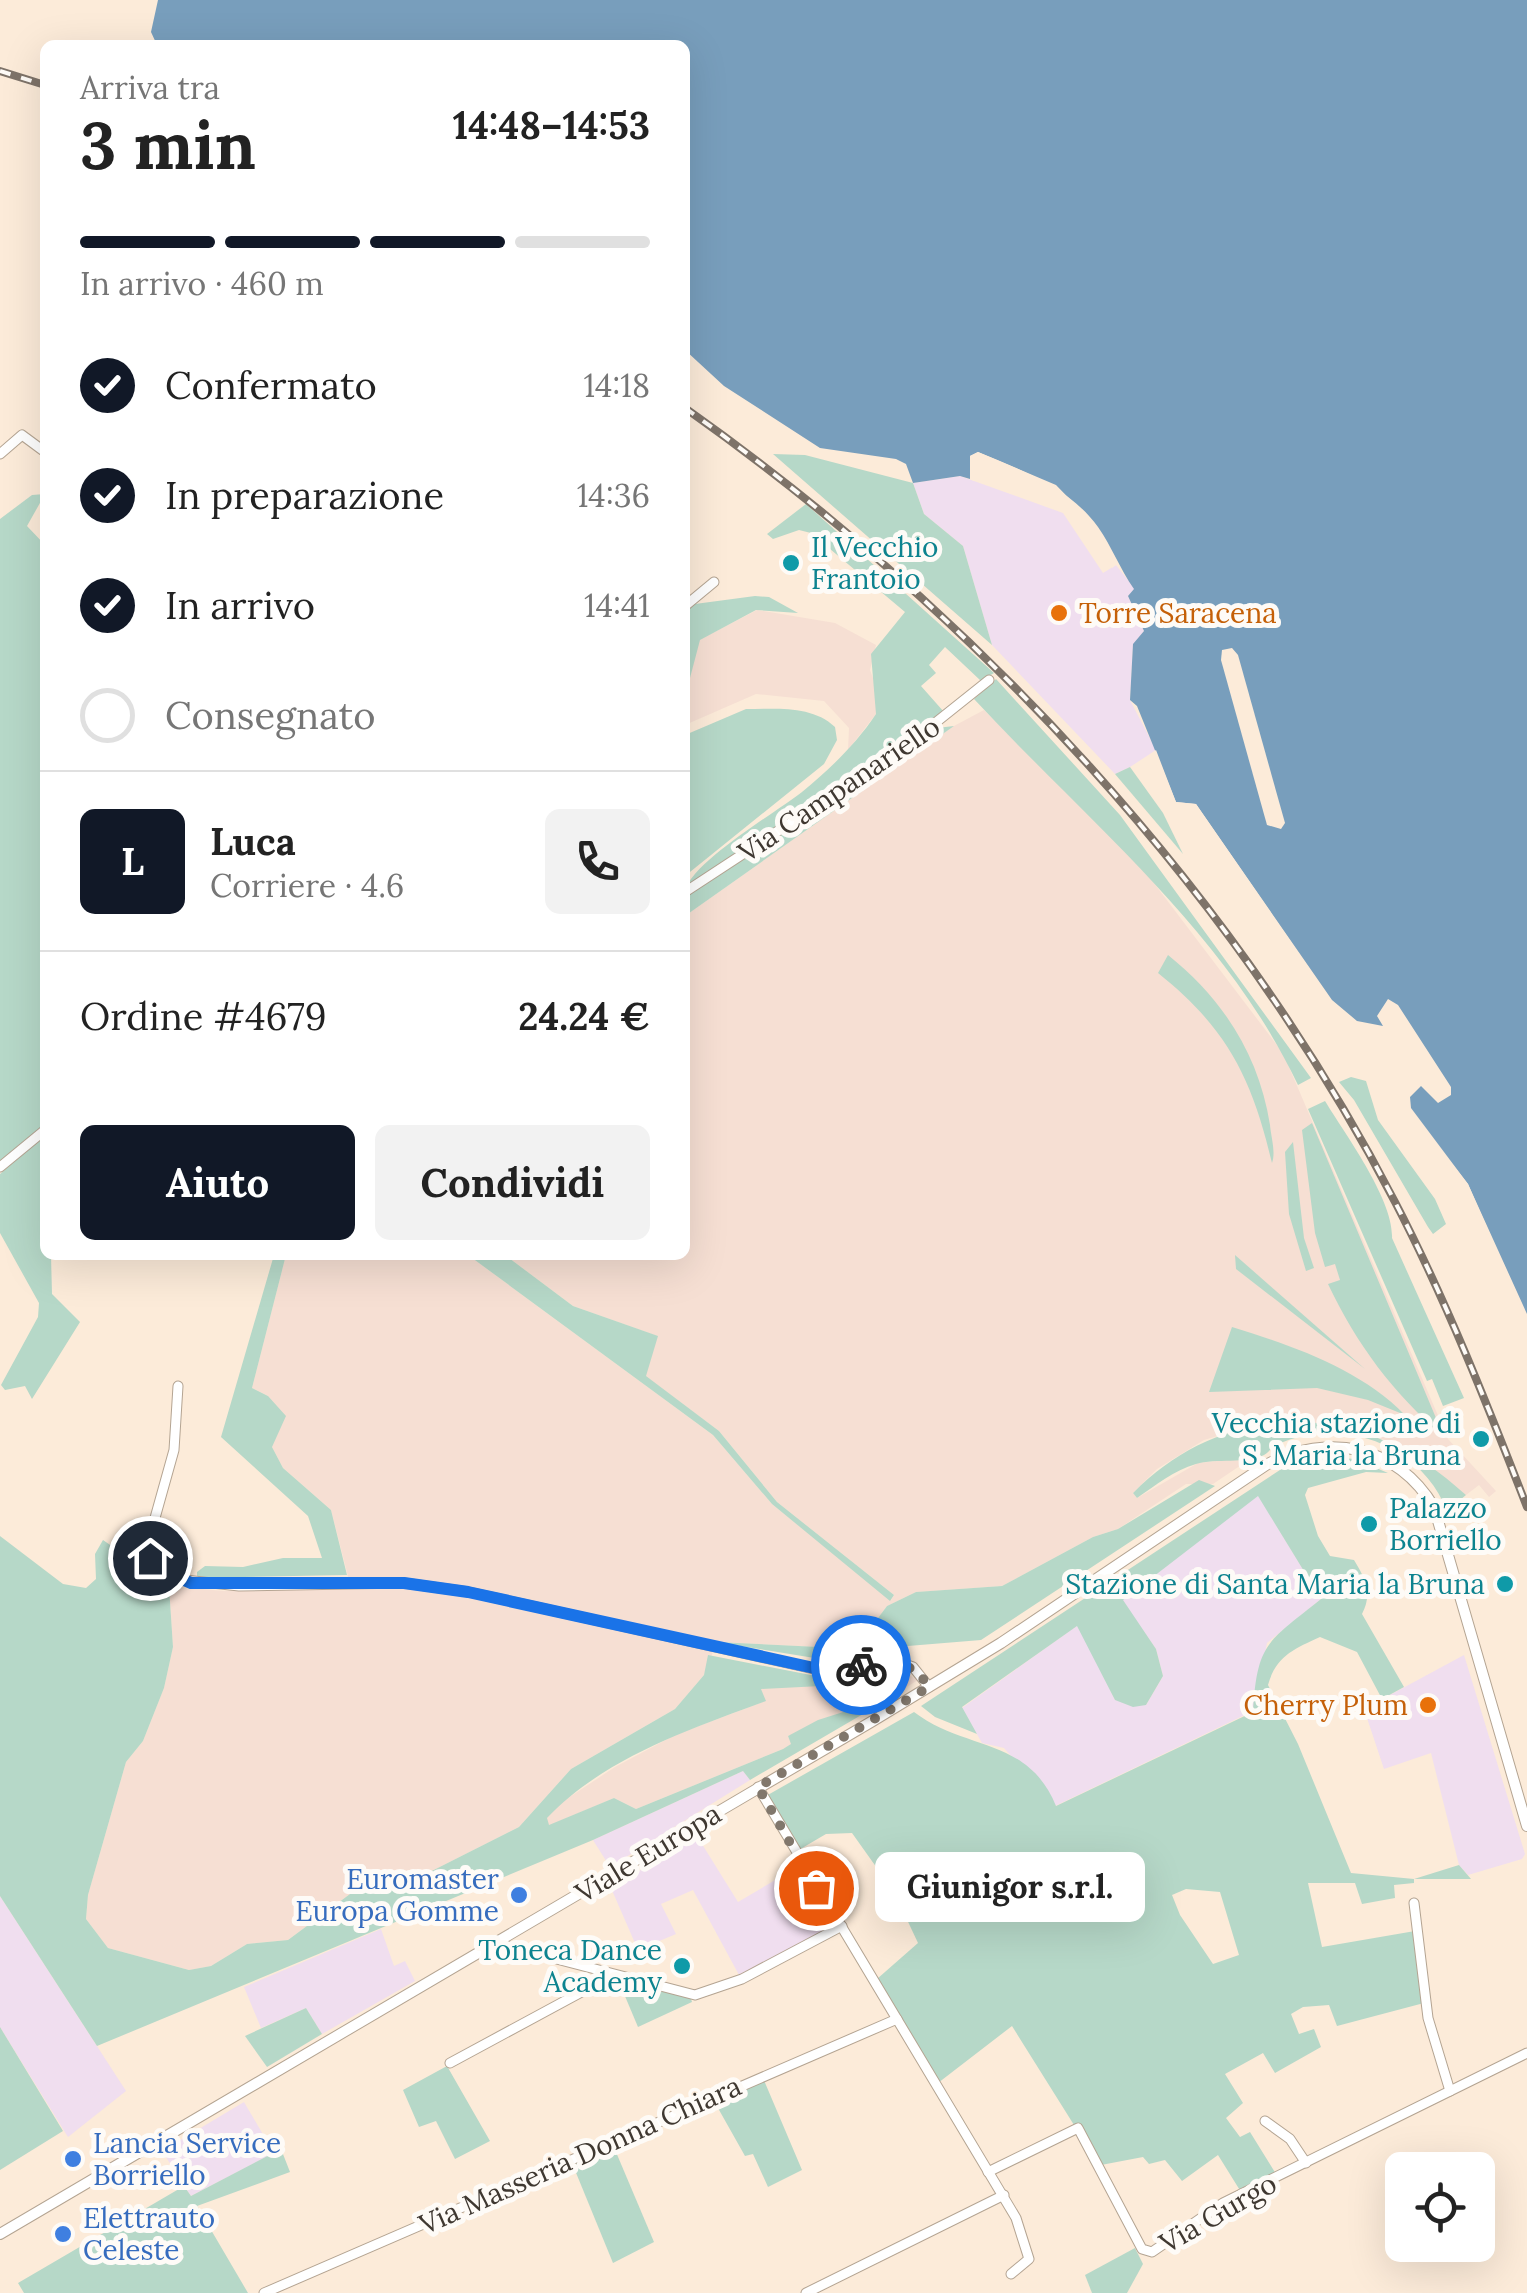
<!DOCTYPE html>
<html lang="it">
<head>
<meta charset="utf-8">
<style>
	body { margin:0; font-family:Lora,serif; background:#f2f2f2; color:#222; height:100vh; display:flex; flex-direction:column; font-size:38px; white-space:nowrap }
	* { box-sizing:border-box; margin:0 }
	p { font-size:32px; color:#767676 }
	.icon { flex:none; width:55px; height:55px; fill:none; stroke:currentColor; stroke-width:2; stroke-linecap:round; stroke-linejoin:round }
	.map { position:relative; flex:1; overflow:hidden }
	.sheet { position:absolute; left:40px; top:40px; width:650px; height:1220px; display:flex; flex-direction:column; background:#fff; border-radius:15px; box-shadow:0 10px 40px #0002 }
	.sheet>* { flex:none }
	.buttons { position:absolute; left:1385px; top:2152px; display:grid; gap:20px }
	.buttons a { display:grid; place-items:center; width:110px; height:110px; border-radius:15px; background:#fff; box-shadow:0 10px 40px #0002; font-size:50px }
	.pin { position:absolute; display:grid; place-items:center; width:85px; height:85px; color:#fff; margin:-42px; border:5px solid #fff; border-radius:50%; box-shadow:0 2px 10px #0007 }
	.courier { position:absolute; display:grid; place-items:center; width:100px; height:100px; margin:-50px; border:8px solid #1a73e8; border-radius:50%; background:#fff; color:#222; box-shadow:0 2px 12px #0007 }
	.bubble { position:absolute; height:70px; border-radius:15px; background:#fff; box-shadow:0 10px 40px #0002; font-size:32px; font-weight:800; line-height:70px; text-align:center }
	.headline em { font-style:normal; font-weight:800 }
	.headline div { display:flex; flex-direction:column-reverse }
	.headline { display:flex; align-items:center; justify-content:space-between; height:170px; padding:0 40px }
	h1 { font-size:65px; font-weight:800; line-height:75px }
	.bar { display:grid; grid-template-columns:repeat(4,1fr); gap:15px 10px; align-content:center; height:120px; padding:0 40px }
	.bar i { height:12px; border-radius:8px; background:#e0e0e0 }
	.bar .active { background:#111827 }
	.bar p { grid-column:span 4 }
	.line { display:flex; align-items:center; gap:25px; padding:0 40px; border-top:2px solid #e0e0e0 }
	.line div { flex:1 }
	.round { display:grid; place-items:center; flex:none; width:105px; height:105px; border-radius:15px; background:#f2f2f2 }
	ol { padding:0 40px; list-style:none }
	li { display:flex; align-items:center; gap:30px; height:110px }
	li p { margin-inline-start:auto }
	li .icon { padding:10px; border-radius:50%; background:#111827; color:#fff; stroke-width:4 }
	li:last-child { color:#767676 }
	li i { width:55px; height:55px; border:5px solid #e0e0e0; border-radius:50% }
	.button { display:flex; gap:20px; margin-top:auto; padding:20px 40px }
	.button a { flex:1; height:115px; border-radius:15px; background:#111827; color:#fff; font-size:40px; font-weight:800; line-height:115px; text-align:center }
	.button a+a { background:#f2f2f2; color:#222 }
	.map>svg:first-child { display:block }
	.commercial { fill:#f0deef }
	.industrial { fill:#f6dfd3 }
	.green { fill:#b6d8c8; fill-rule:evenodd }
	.water { fill:#789ebc }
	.pier { fill:#fcebd9 }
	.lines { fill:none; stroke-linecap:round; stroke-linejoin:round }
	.minor-casing { stroke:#b4a492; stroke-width:11 }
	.tertiary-casing { stroke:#b4a492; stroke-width:12 }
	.minor { stroke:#fff; stroke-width:9 }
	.tertiary { stroke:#fff; stroke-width:10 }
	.rail-casing { stroke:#7e7369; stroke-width:8 }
	.rail { stroke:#fefbf7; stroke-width:4; stroke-dasharray:11; stroke-linecap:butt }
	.done { stroke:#81776c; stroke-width:10; stroke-dasharray:0 18 }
	.route { stroke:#1a73e8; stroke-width:12 }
	.culture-dot { fill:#0f9aa8; stroke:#fefbf7; stroke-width:4 }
	.food-dot { fill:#e8710a; stroke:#fefbf7; stroke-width:4 }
	.shop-dot { fill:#3f7fe0; stroke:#fefbf7; stroke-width:4 }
	.labels { text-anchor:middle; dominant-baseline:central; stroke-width:10; stroke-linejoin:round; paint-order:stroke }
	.culture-label { font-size:28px; fill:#0d838f; stroke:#fefbf7; text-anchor:end }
	.food-label { font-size:28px; fill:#c56008; stroke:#fefbf7; text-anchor:start }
	.street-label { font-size:28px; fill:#3f3831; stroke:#fefbf7 }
	.shop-label { font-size:28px; fill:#366cbe; stroke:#fefbf7; text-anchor:start }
</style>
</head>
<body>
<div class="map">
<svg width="1527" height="2293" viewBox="0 0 1527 2293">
	<rect width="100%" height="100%" fill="#fcebd9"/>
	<g class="commercial">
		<polygon points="960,476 1063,513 1103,573 1116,565 1135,589 1128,596 1144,631 1133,645 1130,700 1156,750 1130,767 1115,774 992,645 963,546 924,514 913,483"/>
		<polygon points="1258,1495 1321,1599 1267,1643 1253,1711 1055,1806 1004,1748 982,1743 962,1708 1078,1625 1115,1700 1146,1705 1163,1676 1156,1649 1122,1600"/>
		<polygon points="1464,1655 1525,1854 1522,1859 1468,1875 1459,1865 1431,1753 1384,1769 1364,1709"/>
		<polygon points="743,1771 750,1780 610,1867 593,1840"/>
		<polygon points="697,1836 738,1902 799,1866 837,1925 739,1975 693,1890 661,1904 676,1934 638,1950 611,1888"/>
		<polygon points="0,1896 126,2091 68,2137 0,2027"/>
		<polygon points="381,1929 394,1966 405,1961 415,1981 322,2034 306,2008 261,2028 244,1987"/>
		<polygon points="244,2102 274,2153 191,2196 162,2151"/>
	</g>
	<g class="industrial">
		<polygon points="757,610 835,623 876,645 870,670 877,689 876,714 848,750 849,728 824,701 756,694 685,725 685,697 699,640"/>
		<polygon points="984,710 1144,870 1283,1053 1448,1439 1496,1491 1489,1497 1479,1485 1466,1495 1400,1445 1336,1424 1262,1423 1204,1440 1157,1469 1133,1493 1137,1498 1198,1463 1253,1457 1213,1484 1186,1484 1118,1529 1093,1537 1002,1586 916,1592 887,1606 872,1626 819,1647 717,1642 704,1675 675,1709 571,1769 519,1827 404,1885 365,1887 350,1894 288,1940 247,1944 211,1966 189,1970 108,1948 86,1919 88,1895 126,1762 143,1741 164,1688 173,1647 169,1586 224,1591 351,1588 331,1510 283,1468 272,1447 268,1396 252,1388 286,1255 468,1255 713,1435 772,1504 891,1600 894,1595 777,1502 719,1431 645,1376 657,1336 573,1306 505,1255 685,1255 685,916 954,726"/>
		<polygon points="873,1670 900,1670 918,1680 863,1714 859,1707 788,1736 792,1744 783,1749 636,1809 614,1798 548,1826 546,1818 562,1802 615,1767 675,1735 765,1701 760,1689 771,1685 821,1686"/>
	</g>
	<g class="green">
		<polygon points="773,454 805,455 913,483 924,514 963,546 992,645"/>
		<polygon points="45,494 27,526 45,545 45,1124 0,1161 0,519 32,495"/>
		<path d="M806 504 994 673 981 681 945 647 929 665 936 673 921 686 944 712 685 890C695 860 775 813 802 792 830 769 856 744 876 714L871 654 905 612 811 533 799 530 773 539 767 534Z"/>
		<polygon points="755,596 769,597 798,613 756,610 700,640 685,697 685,612 695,604"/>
		<path d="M996 679 1120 815 1311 1078 1298 1085C1225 931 1088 822 974 699Z"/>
		<path d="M746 709C776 709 812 705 835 727L837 740 824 764 685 876V735Z"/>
		<polygon points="954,726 685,916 685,896 937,728"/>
		<polygon points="1130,767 1163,813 1183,854 1115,774"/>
		<path d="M1168 955C1223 999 1259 1055 1270 1125 1271 1137 1276 1152 1272 1163 1252 1078 1227 1028 1158 973Z"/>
		<polygon points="1351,1077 1366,1081 1378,1120 1435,1199 1446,1224 1433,1234 1428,1227 1354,1100 1339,1082"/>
		<path d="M1325 1101C1345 1134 1394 1200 1392 1238L1464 1398 1443 1406 1432 1379 1427 1381 1308 1109Z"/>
		<path d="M1312 1123 1444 1437C1393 1393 1357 1345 1328 1284L1340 1280 1335 1264 1325 1267 1315 1233 1302 1130Z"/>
		<polygon points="45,1135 45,1255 51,1255 52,1294 80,1322 32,1399 25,1386 5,1390 1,1385 38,1317 39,1303 0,1233 0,1174"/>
		<polygon points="1293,1142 1304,1238 1314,1268 1306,1271 1289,1214 1285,1152"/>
		<polygon points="274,1255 286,1255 252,1388 268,1396 286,1416 272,1447 283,1468 331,1510 347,1575 197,1578 197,1572 205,1566 243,1567 283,1558 322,1558 308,1516 221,1437"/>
		<polygon points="468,1255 505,1255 573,1306 658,1336 646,1376 719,1431 777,1502 894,1595 890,1601 772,1504 713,1435"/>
		<polygon points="1235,1255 1365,1369 1236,1269"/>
		<path d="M1232 1327C1293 1346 1360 1369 1405 1415L1368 1400 1317 1388 1209 1392Z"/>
		<path d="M1298 1421C1367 1426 1415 1449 1466 1495L1447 1511C1422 1445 1341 1414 1276 1445 1271 1447 1269 1453 1264 1455 1246 1464 1216 1458 1196 1464 1174 1470 1155 1486 1137 1498L1133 1493C1180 1446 1232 1424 1298 1421Z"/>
		<path d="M1331 1457 1355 1459 1388 1473 1366 1472 1308 1488 1305 1495 1318 1536 1330 1556 1354 1560C1365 1578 1373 1593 1362 1614L1404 1687 1382 1699 1357 1652 1320 1637C1294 1649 1276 1656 1268 1685L1298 1744 1351 1873 1414 1879 1459 1865 1471 1879H1414V1883L1394 1885 1395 1898 1362 1904 1355 1883H1308L1322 1947 1415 1931 1424 2003 1337 2026 1329 2005 1303 2007 1291 2014 1299 2034 1314 2029 1321 2047 1275 2073 1263 2053 1225 2074 1243 2103 1226 2118 1240 2137 1250 2132 1276 2174 1241 2192 1218 2155 1182 2181 1165 2160 1149 2164 1143 2157 1101 2165 1080 2123 1074 2125 1012 2026 938 2083 877 1979 918 1943 894 1892 852 1833 826 1834 797 1851 766 1796 914 1712C965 1751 1028 1737 1056 1806L1253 1712C1257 1642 1268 1642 1321 1599L1258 1496 1123 1600 1156 1649 1163 1676 1146 1705 1133 1707 1115 1700 1077 1626 962 1707 977 1734 935 1717 921 1706 1286 1466ZM1186 1889 1220 1892 1239 1955 1213 1964 1180 1915 1172 1895Z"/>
		<polygon points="1199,1480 1215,1486 981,1640 859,1650 833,1661 716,1642 819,1647 872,1626 887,1606 916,1592 1002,1586 1093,1537 1118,1529"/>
		<path d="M0 1536 63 1584 86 1588 96 1579 95 1554 103 1540 169 1586 173 1647 164 1688 143 1741 126 1762 88 1895 86 1919 108 1948 189 1970 211 1966 247 1944 288 1940 350 1894 364 1887 404 1885 519 1827 571 1769 675 1709 704 1675 708 1655 816 1676 847 1675 821 1686 761 1689 766 1701C690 1729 604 1758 547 1818L549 1825 614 1798 636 1809 783 1749 791 1744 788 1736 818 1720 859 1707 863 1714 750 1780 743 1771 593 1840 97 2046 0 1896Z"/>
		<polygon points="619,1982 690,1996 692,2002 638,2027"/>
		<polygon points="306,2008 322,2034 267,2067 245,2036"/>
		<polygon points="0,2027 63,2131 0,2170"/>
		<polygon points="447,2066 490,2141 455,2159 436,2121 419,2127 403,2090"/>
		<polygon points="763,2078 802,2170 768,2187 753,2154 745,2156 714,2101"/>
		<polygon points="613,2145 654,2242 613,2263 572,2163"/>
		<polygon points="281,2149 290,2172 197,2206 248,2293 24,2293 18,2283 184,2186 191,2196"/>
		<polygon points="1135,2248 1143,2264 1127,2293 1092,2293 1085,2275"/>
	</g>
	<path class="water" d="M158 0H1527V1314L1468 1184 1411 1108 1410 1097 1421 1086 1438 1103 1451 1095V1087L1398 1005 1388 999 1377 1016 1383 1026 1357 1021 1332 1000 1196 804 1176 802 1137 706 1130 700 1133 644 1144 631 1128 596 1134 589C1120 569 1112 547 1098 527 1068 486 1023 471 978 452L970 456V479L960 476 913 483 906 464 896 459 820 448 724 386 685 350V45H157L151 32Z"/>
	<g class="pier">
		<polygon points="978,452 1056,485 1098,528 1116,565 1112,568 1094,530 1076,507 1054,489 978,458 974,481 970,479 970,456"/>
		<polygon points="1232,648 1238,655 1285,823 1281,829 1267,825 1221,660 1222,650"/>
		<polygon points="1156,750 1176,802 1196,804 1331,1000 1359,1027 1327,1003 1193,808 1181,811 1172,806 1152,753"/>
		<polygon points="1406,1105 1468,1184 1527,1319 1463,1186 1418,1128"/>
	</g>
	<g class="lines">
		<defs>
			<g id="minor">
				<polyline points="0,454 22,435 45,452"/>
				<polyline points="685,606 714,582"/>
				<polyline points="685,892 900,751 989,680"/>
				<polyline points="0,1167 45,1130"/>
				<polyline points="178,1386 174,1450 148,1543 159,1569 176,1579 239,1586 404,1583 469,1592 814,1669 899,1662 913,1667 929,1687"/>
				<polyline points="758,1787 1016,2218 1029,2259 1011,2274"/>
				<polyline points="1414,1903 1428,2018 1450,2091"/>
				<polyline points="495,1943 695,1995 742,1979 842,1926"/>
				<polyline points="450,2063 613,1975"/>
				<polyline points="1265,2121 1290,2139 1306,2163"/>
				<polyline points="988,2172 1078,2128 1142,2249 1152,2252 1223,2203 1527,2053"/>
				<polyline points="264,2293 897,2019"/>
				<polyline points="806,2293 1004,2195"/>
			</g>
			<path id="tertiary" d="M0 2234 871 1722 1001 1643 1266 1465C1328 1431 1397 1446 1434 1507L1527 1826"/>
		</defs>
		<use href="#minor" class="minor-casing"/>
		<use href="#tertiary" class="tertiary-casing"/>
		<use href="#minor" class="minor"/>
		<use href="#tertiary" class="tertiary"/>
		<defs>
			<g id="rail">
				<polyline points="0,71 45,85"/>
				<path d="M685 408C973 612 1232 887 1395 1202 1446 1300 1487 1404 1527 1507"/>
			</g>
		</defs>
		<use href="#rail" class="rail-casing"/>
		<use href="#rail" class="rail"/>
	</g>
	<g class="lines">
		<path class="done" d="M816 1888 758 1787 929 1687C911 1659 891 1662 861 1665"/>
		<polyline class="route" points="150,1558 159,1569 191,1583 404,1583 468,1592 814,1668 861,1665"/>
	</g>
	<g class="culture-dot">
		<circle cx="791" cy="563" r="10"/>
		<circle cx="1481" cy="1439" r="10"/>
		<circle cx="1369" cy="1524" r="10"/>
		<circle cx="1505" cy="1584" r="10"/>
		<circle cx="682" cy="1966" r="10"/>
	</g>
	<g class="food-dot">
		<circle cx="1059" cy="613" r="10"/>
		<circle cx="1428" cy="1705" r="10"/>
	</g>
	<g class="shop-dot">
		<circle cx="519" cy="1895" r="10"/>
		<circle cx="73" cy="2159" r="10"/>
		<circle cx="63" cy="2234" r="10"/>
	</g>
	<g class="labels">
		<g class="culture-label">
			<text x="811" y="547" text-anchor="start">Il Vecchio<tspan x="811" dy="32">Frantoio</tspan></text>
			<text x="1461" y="1423">Vecchia stazione di<tspan x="1461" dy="32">S. Maria la Bruna</tspan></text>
			<text x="1389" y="1508" text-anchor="start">Palazzo<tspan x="1389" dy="32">Borriello</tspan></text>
			<text x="1485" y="1584">Stazione di Santa Maria la Bruna</text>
			<text x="662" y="1950">Toneca Dance<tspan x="662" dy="32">Academy</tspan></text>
		</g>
		<g class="food-label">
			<text x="1079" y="613">Torre Saracena</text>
			<text x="1408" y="1705" text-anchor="end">Cherry Plum</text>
		</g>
		<g class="street-label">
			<text transform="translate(839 789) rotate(-34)">Via Campanariello</text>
			<text transform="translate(648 1853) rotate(-31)">Viale Europa</text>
			<text transform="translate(580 2155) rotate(-24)">Via Masseria Donna Chiara</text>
			<text transform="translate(1218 2213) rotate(-30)">Via Gurgo</text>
		</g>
		<g class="shop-label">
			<text x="499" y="1879" text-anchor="end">Euromaster<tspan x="499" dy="32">Europa Gomme</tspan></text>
			<text x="93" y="2143">Lancia Service<tspan x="93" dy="32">Borriello</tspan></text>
			<text x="83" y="2218">Elettrauto<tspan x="83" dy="32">Celeste</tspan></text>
		</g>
	</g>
</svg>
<div class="buttons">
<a><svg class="icon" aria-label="locate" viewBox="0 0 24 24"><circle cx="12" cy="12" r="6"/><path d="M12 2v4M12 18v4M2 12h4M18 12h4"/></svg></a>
</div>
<div class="pin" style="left:816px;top:1888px;background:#ea580c"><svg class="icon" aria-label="bag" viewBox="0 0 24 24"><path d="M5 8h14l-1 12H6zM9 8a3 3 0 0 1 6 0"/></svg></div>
<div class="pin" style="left:150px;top:1558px;background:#1f2937"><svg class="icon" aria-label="home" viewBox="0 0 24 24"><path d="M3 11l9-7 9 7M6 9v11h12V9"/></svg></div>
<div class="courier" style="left:861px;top:1665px"><svg class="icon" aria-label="bike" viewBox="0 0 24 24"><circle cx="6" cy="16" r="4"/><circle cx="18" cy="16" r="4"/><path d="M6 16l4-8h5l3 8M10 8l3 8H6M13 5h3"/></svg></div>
<div class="bubble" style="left:875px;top:1852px;width:270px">Giunigor s.r.l.</div>
<section class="sheet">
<div class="headline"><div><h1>3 min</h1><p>Arriva tra</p></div><em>14:48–14:53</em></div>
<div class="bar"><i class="active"></i><i class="active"></i><i class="active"></i><i></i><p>In arrivo · 460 m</p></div>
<ol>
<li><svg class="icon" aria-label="check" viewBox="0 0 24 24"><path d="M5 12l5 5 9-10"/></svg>Confermato<p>14:18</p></li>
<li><svg class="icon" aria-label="check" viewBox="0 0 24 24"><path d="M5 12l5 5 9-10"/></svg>In preparazione<p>14:36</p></li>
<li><svg class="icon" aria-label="check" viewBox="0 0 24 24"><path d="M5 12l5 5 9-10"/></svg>In arrivo<p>14:41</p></li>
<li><i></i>Consegnato</li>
</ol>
<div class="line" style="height:180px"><b class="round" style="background:#111827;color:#fff">L</b><div><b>Luca</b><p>Corriere · 4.6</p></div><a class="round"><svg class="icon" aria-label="phone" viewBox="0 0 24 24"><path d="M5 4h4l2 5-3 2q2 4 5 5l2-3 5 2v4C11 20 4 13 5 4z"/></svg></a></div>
<div class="line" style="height:130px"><div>Ordine #4679</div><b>24.24 €</b></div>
<div class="button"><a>Aiuto</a><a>Condividi</a></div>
</section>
</div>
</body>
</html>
